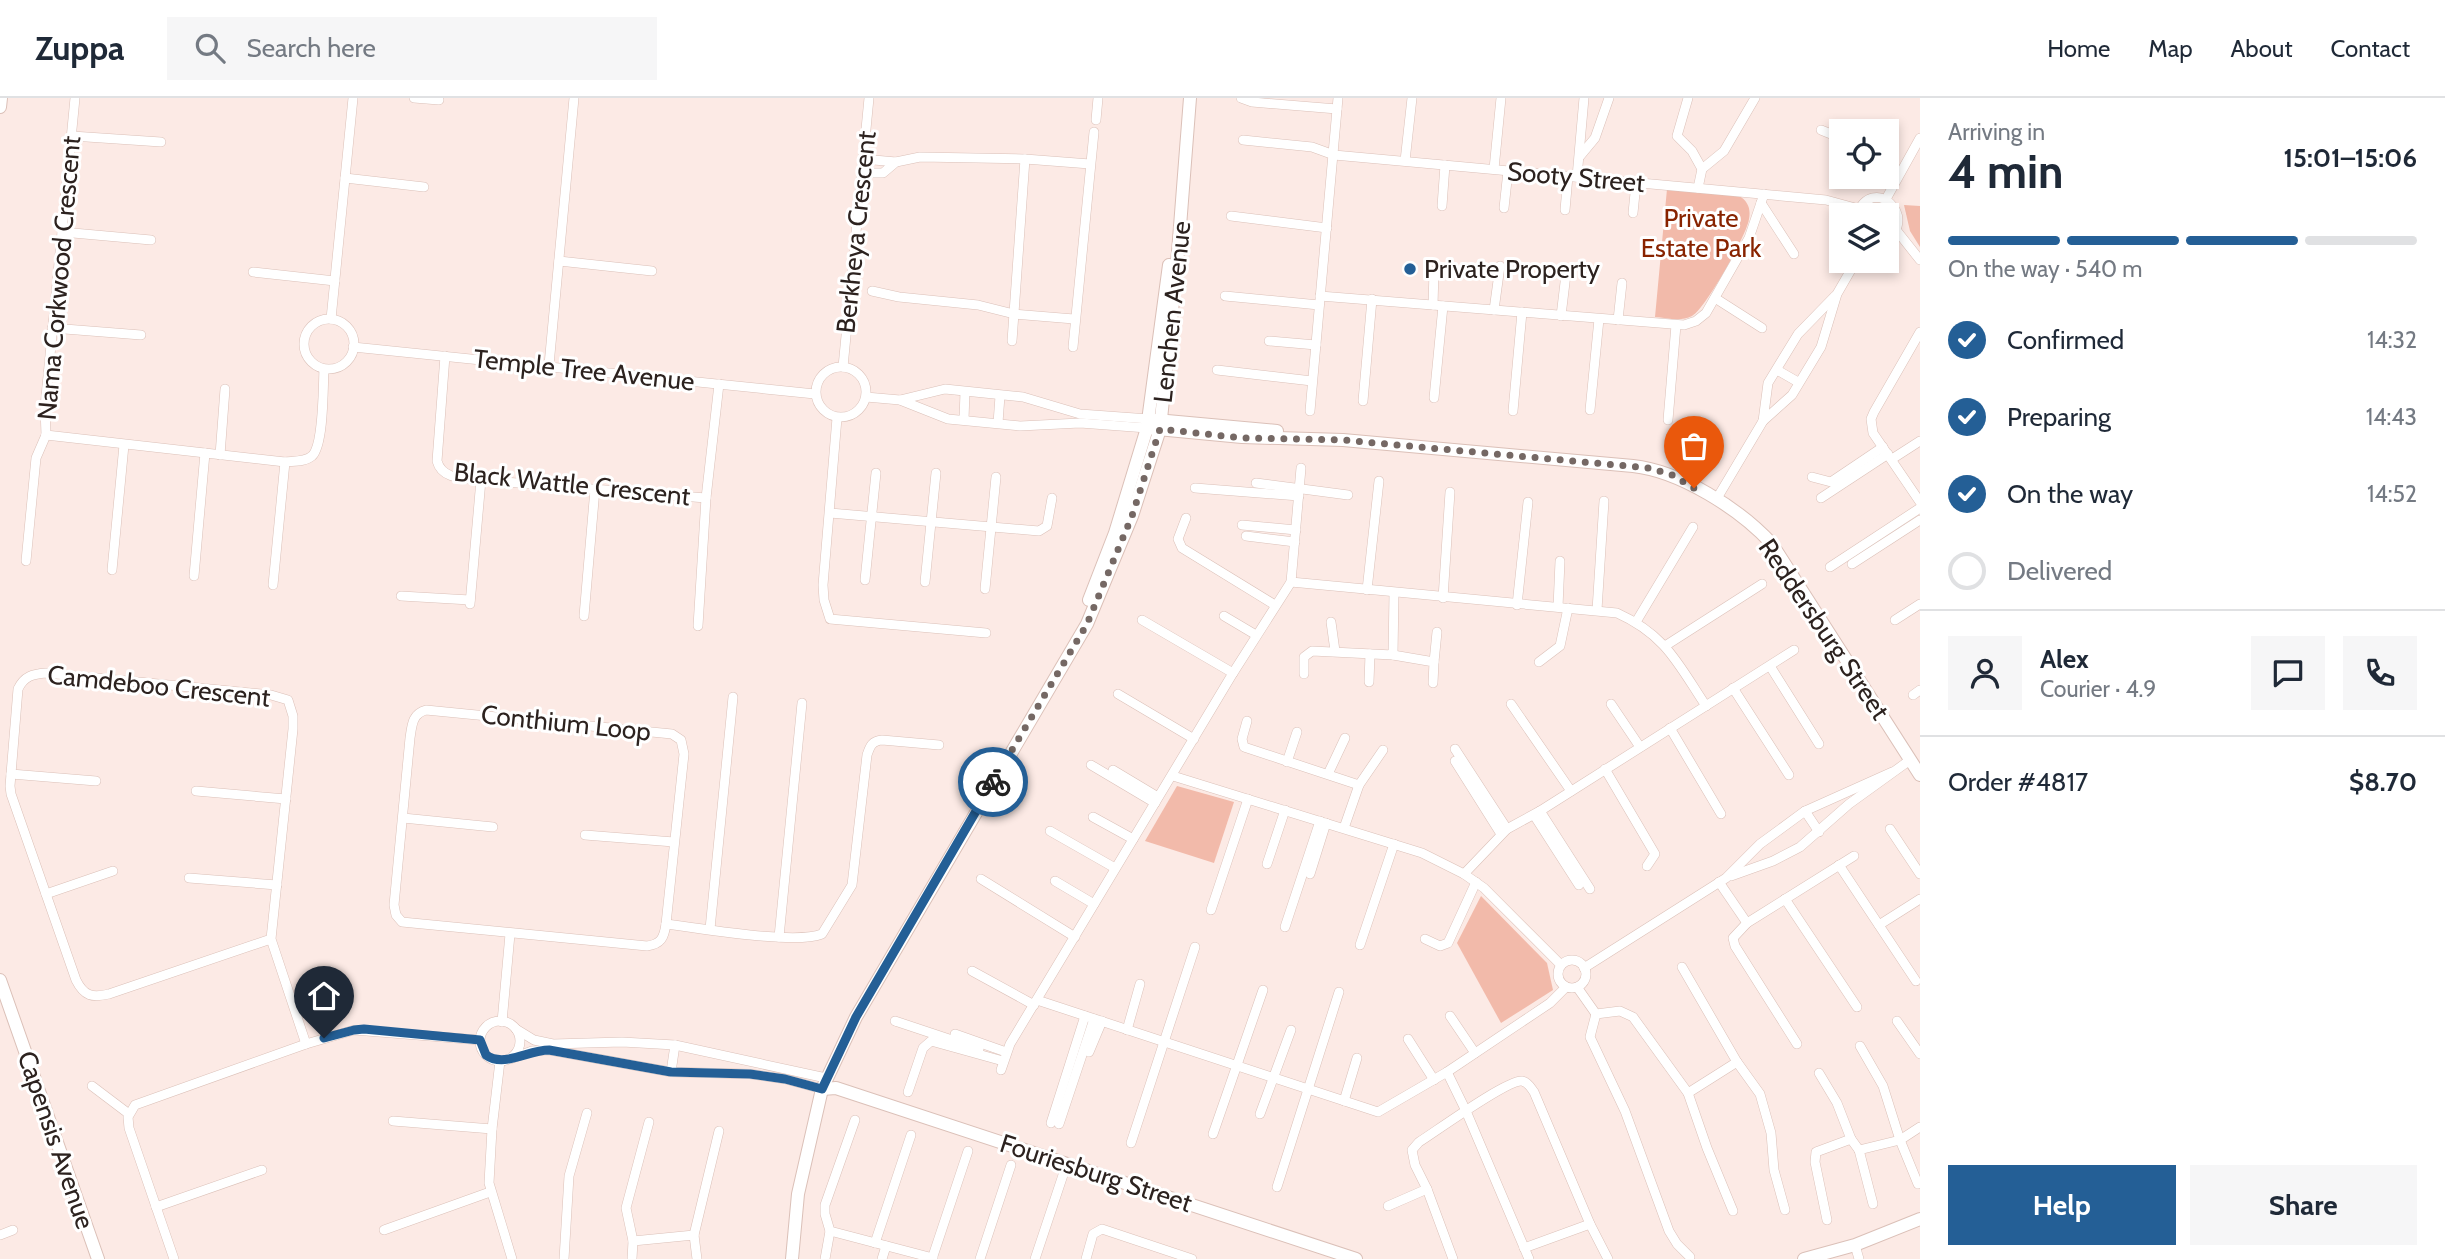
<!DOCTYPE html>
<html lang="en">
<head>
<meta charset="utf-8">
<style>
	body { margin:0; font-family:Cabin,sans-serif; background:#f6f6f7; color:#1f2937; height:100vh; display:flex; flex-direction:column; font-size:26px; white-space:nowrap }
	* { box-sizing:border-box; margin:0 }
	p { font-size:23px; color:#747a83 }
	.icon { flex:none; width:38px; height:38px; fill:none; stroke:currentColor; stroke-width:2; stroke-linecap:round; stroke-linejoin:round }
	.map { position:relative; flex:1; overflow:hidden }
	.sheet { display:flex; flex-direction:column; background:#fff; width:525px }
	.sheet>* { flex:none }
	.controls { position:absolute; left:1829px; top:21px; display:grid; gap:14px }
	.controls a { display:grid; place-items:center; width:70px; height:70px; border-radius:0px; background:#fff; box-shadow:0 4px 10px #0003; font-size:35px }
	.pin { position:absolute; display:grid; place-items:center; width:60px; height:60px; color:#fff; margin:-72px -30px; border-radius:50% 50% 50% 0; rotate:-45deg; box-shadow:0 0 7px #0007 }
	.pin .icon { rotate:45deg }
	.courier { position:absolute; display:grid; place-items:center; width:70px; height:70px; margin:-35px; border:5px solid #245f96; border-radius:50%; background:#fff; color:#222; box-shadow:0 2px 9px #0007 }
	.headline em { font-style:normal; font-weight:700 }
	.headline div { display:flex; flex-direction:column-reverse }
	.headline { display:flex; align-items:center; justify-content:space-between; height:119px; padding:0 28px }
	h1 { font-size:46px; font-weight:700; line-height:52px }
	.bar { display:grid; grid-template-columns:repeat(4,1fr); gap:10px 7px; align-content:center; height:84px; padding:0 28px }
	.bar i { height:9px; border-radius:5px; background:#e0e1e3 }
	.bar .selected { background:#245f96 }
	.bar p { grid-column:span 4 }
	.line { display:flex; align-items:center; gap:18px; padding:0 28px; border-top:2px solid #e0e1e3 }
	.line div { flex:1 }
	.round { display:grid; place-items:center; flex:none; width:74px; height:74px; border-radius:0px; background:#f6f6f7 }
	ol { padding:0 28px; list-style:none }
	li { display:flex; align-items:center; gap:21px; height:77px }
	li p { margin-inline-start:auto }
	li .icon { padding:7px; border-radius:50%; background:#245f96; color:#fff; stroke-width:4 }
	li:last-child { color:#747a83 }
	li i { width:38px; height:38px; border:4px solid #e0e1e3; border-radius:50% }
	.primary-button { display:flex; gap:14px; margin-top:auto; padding:14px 28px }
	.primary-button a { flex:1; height:80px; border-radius:0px; background:#245f96; color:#fff; font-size:28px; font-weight:700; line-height:80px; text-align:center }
	.primary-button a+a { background:#f6f6f7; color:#1f2937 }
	header { display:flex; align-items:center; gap:42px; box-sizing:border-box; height:98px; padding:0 35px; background:#fff; border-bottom:2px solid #e0e1e3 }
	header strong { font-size:33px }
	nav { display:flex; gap:38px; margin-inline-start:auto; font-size:24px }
	.search { width:490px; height:63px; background:#f6f6f7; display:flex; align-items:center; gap:18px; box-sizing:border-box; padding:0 24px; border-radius:0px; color:#747a83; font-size:26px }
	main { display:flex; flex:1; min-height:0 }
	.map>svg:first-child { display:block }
	.green { fill:#f2baaa }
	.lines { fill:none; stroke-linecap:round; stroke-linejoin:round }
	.street-casing { stroke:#dbc0b8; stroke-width:10 }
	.secondary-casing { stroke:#dbc0b8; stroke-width:14 }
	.street { stroke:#fff; stroke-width:9 }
	.secondary { stroke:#fff; stroke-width:12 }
	.done { stroke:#756864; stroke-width:7; stroke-dasharray:0 12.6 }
	.route { stroke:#245f96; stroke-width:9 }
	.poi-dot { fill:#245f96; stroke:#fff; stroke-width:2.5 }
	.labels { text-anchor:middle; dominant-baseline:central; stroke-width:6; stroke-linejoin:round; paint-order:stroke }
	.street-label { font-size:26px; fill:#2c221f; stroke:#fff }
	.park-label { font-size:26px; fill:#882300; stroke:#fff }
	.poi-label { font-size:26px; fill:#2c221f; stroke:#fff; text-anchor:start }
</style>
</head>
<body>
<header>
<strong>Zuppa</strong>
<div class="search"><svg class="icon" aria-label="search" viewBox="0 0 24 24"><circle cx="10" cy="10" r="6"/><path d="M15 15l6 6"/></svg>Search here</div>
<nav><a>Home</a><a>Map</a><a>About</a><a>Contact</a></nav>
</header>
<main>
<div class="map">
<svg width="1920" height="1161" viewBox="0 0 1920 1161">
	<rect width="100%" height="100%" fill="#fceae5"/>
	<g class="green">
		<path d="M1667 91 1739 98C1748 103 1751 111 1749 121 1747 137 1705 211 1692 218 1681 224 1667 220 1655 219Z"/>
		<polygon points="1904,107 1920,108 1920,149 1910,133"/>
		<polygon points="1177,688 1234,704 1214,765 1145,743"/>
		<polygon points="1481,798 1547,865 1553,892 1501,925 1457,845"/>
	</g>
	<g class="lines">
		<defs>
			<g id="street">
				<polyline points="414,0 439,2"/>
				<polyline points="1241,0 1252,4 1337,11"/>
				<polyline points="1688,0 1677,38 1692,53 1702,71"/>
				<polyline points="1096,22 1098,0"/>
				<polyline points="1821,32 1841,40"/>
				<polyline points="72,38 161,44"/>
				<polyline points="1243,42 1312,49 1334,57 1826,102 1859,111"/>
				<polyline points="1580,58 1595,40 1609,0"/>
				<polyline points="863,61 896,64"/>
				<polyline points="1405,63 1412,0"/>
				<polyline points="1886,68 1897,80"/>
				<polyline points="1494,71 1501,0"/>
				<polyline points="862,75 883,75 896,64 920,59 1025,61 1090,66"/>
				<polyline points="1577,79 1584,0"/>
				<polyline points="345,80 424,89"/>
				<polyline points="1698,90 1702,71 1724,53 1755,0"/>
				<polyline points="1886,101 1920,40"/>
				<polyline points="1761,105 1794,156"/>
				<polyline points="1442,108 1445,67"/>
				<polyline points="1504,110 1508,73"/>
				<polyline points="1565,112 1568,78"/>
				<polyline points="1633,115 1636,85"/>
				<path d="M1857 117C1872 75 1920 119 1886 142"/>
				<polyline points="1231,118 1327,130"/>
				<polyline points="1897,133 1920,162"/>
				<polyline points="62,134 151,142"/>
				<polyline points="559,163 652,173"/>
				<polyline points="253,174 335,183"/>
				<polyline points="872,193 899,199 978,207 1014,216 1074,221"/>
				<polyline points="1225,198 1319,207"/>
				<polyline points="1320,198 1684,227 1696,223 1706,215 1749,140 1764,96"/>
				<polyline points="1715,200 1762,230"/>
				<polyline points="1433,207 1434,173"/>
				<polyline points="1494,212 1500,168"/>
				<polyline points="1561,218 1566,176"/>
				<polyline points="331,221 353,0"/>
				<circle cx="329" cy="246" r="25"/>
				<polyline points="1618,222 1622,185"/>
				<polyline points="52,230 141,237"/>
				<polyline points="1920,234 1874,314 1871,321 1873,335 1920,404"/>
				<polyline points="1012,243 1025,61"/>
				<polyline points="1269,243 1316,247"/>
				<polyline points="353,249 815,296"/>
				<polyline points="1073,249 1094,34"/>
				<path d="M445 258 437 363C442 382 465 380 481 382L706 400"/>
				<polyline points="549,267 574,0"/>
				<circle cx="841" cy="294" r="25"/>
				<polyline points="843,269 869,0"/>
				<polyline points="1217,272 1312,283"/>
				<polyline points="1777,272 1798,284"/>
				<polyline points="866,299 900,302 948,321 1020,328 1080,325 1147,330"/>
				<polyline points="1434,300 1443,208"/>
				<polyline points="900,302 945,291 1023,299 1080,316 1149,321"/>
				<polyline points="1363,303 1372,201"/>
				<polyline points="1590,312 1599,221"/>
				<polyline points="1310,313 1338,0"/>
				<polyline points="1513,313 1522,214"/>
				<polyline points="837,320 823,487 824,502 830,521 986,535"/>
				<polyline points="964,321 965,294"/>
				<polyline points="1668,322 1676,227"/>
				<polyline points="1763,323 1768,285 1798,236 1835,198"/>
				<polyline points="998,325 1000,298"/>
				<path d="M46 337 285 364C294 363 305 364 312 358 324 347 323 288 324 271"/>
				<polyline points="46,337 45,309 75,0"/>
				<polyline points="220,357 225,291"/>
				<polyline points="1892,361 1920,343"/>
				<polyline points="1812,379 1831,384 1883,349"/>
				<polyline points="1256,385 1348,397"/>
				<polyline points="1195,390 1299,398"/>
				<polyline points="1821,400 1888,356"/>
				<polyline points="1716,402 1763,323 1792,297 1821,249 1837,196 1856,163"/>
				<polyline points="830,415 1039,433 1047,428 1052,400"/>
				<polyline points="1186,420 1178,441 1182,450 1275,507"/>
				<polyline points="1242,427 1296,432"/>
				<polyline points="1246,438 1295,444"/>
				<polyline points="26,463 36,360 46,337"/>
				<polyline points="1852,466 1920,422"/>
				<polyline points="1830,469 1920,410"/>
				<polyline points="112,472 124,347"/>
				<polyline points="194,478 205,355"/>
				<polyline points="865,482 876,375"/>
				<polyline points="925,484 936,375"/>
				<path d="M1291 484 1617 515C1666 537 1678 566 1706 608"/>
				<polyline points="273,487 285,364"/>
				<polyline points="985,491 996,379"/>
				<polyline points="1367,492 1379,383"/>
				<polyline points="401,498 470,502"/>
				<polyline points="1443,500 1450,394"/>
				<polyline points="470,506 481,382"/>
				<polyline points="1517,507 1528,404"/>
				<polyline points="1558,509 1560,463"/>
				<polyline points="1597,512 1604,403"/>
				<polyline points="584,518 595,391"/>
				<polyline points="1224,518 1256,537"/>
				<polyline points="1142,522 1233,575"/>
				<polyline points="1895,522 1920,506"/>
				<polyline points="1331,524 1335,553"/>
				<polyline points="1636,524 1693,429"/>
				<polyline points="698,528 706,400 719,286"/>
				<polyline points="1665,548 1762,486"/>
				<polyline points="1393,557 1434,564 1433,585"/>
				<polyline points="1434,564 1437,534"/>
				<polyline points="1539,564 1560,548 1568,510"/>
				<polyline points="1770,568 1819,646"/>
				<polyline points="1304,576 1304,559 1312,553 1393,557 1394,495"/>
				<polyline points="1369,584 1370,556"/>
				<polyline points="1733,590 1789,677"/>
				<polyline points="1118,596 1194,641"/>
				<polyline points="1913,597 1920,592"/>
				<polyline points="1511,606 1571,693"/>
				<polyline points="1611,606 1640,649"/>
				<path d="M426 612 672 636 681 642 684 656 666 826C664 840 661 846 647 848L402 824 396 817 394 807 410 640C412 627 412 616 426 612Z"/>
				<polyline points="1247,623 1242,641 1244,649 1359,687"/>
				<polyline points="1670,630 1721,716"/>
				<polyline points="1455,651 1507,731"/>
				<polyline points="1455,663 1501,736"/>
				<polyline points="1287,664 1297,634"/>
				<polyline points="1091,667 1155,705"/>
				<polyline points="1605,671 1655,756 1647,768"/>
				<polyline points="1113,672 1158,699"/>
				<polyline points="11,676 96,683"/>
				<polyline points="1328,676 1345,640"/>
				<polyline points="1173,678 1422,755 1464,776 1484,790 1561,867"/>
				<polyline points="196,693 286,701"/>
				<polyline points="1540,713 1590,791"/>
				<polyline points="1805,713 1819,734"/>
				<polyline points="1534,717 1579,787"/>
				<polyline points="1093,719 1133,741"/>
				<polyline points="403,720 493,729"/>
				<polyline points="1344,730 1359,687 1383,652"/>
				<polyline points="1890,731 1920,776"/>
				<polyline points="1050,733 1115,770"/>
				<polyline points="585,737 674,744"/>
				<polyline points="1267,766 1285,712"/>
				<polyline points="1839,767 1916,883"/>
				<polyline points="1310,776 1326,725"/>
				<polyline points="1464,776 1507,731 1540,713 1794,552"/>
				<polyline points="1731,778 1773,763 1800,749 1849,706 1910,662"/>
				<polyline points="189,780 277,787"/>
				<polyline points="981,781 1075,839"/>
				<polyline points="1055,783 1094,806"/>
				<polyline points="1719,784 1747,825"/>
				<polyline points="46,796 113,773"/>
				<polyline points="1785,801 1857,909"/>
				<polyline points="1211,812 1248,701"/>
				<path d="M666 826C700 830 794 847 822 836L852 787 867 657C870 648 872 643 882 642L939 647"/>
				<polyline points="1879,827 1920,801"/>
				<polyline points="1285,829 1320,723"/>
				<polyline points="710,831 733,599"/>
				<polyline points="779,839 802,605"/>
				<path d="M271 841 109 896C92 900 84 898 76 882L11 696 10 688 18 591C24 578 33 576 46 575L271 597 288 602 293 618V631L271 841 306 946"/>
				<polyline points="1425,841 1440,848 1448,845 1476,784"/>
				<polyline points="1360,847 1394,746"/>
				<circle cx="1572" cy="876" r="14"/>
				<polyline points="1682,869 1737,964 1760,996 1771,1035 1774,1072 1785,1112"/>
				<polyline points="1584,870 1726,780 1760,746 1805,713 1892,674"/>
				<polyline points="972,873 1034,907"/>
				<polyline points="1577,889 1596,916 1620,913 1633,919 1688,995 1707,1050 1733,1113"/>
				<polyline points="1037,902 1378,1014 1447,974 1550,905 1566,889"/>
				<polyline points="1596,916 1590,939 1625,1013 1669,1133 1677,1146 1690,1159"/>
				<polyline points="1450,918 1475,955"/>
				<polyline points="895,923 979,951"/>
				<polyline points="1897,923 1920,956"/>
				<circle cx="500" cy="943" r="20"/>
				<polyline points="502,924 510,836"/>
				<polyline points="516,931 534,942 553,946 622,944 675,947 826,980"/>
				<polyline points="1127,932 1140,886"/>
				<polyline points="955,936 1006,954"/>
				<polyline points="1408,941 1434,982"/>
				<polyline points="1797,946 1735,848 1733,840 1747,825 1854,758"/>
				<polyline points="1860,948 1883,988 1900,1042 1918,1086"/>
				<polyline points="1089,954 1102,923"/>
				<polyline points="510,961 532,953 549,952 671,974 750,976 785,981 822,991"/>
				<polyline points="500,963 492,1031 489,1085 512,1161"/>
				<polyline points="1001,972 1010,946 1233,575 1291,484 1301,370"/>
				<polyline points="671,974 675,947"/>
				<polyline points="1447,974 1466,1013 1529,1161"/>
				<polyline points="1819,975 1837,1005 1851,1041"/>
				<polyline points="92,988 129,1016"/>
				<polyline points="908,994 923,950 931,943 1003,963"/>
				<polyline points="1688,995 1737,964"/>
				<polyline points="1344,1003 1357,960"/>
				<polyline points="1260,1016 1291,932"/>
				<polyline points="855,1022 825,1107 825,1116 830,1133 933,1160"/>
				<polyline points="393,1023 492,1031"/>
				<polyline points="1051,1025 1085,918"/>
				<polyline points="1059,1026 1094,921"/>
				<polyline points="1213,1036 1263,892"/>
				<polyline points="1131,1045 1195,849"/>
				<polyline points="1859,1052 1873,1106"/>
				<polyline points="1277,1089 1339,894"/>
				<polyline points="1388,1108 1427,1091"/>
				<polyline points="156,1109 262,1072"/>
				<polyline points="1827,1122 1815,1064 1816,1054 1851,1041 1859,1052 1900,1042 1920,1029"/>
				<polyline points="384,1132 490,1094"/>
				<polyline points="0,1137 13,1132"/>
				<polyline points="694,1137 719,1033"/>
				<polyline points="633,1143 694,1137 697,1161"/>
				<polyline points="875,1145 911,1037"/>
				<polyline points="1855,1147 1859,1161"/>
				<polyline points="1524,1150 1590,1126"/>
				<polyline points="174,1161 129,1030 128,1019 135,1007 306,946 354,932 480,942"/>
				<polyline points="564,1161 569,1078 587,1015"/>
				<polyline points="632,1161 633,1143 626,1110 649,1024"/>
				<polyline points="825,1161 830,1133"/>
				<polyline points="882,1161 886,1148"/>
				<polyline points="932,1161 968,1053"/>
				<polyline points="980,1161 1011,1067"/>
				<polyline points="1035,1161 1067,1065"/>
				<polyline points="1086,1161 1093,1136 1102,1131 1192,1161"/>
				<path d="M1453 1161 1427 1091 1415 1067 1412 1052 1419 1044C1435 1034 1508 981 1522 983 1528 984 1531 990 1534 994L1590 1126 1608 1161"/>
			</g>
			<g id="secondary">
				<polyline points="0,9 1,0"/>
				<polyline points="1156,322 1277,333"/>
				<path d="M1147 330 1242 339 1343 342 1633 368C1680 373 1740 411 1772 446L1920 677"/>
				<polyline points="1089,502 1115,435 1147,330 1169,167"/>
				<polyline points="0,882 98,1161"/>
				<polyline points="822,991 836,990 1356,1161"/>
				<polyline points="792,1161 798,1096 822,991 856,919 1087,526 1132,418 1160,331 1178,154 1190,0"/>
				<polyline points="1804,1161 1855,1147 1920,1121"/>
			</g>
		</defs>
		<use href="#street" class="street-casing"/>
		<use href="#secondary" class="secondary-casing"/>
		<use href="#street" class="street"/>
		<use href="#secondary" class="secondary"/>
	</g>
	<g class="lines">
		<polyline class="done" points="993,684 1087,526 1132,418 1160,331 1242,340 1343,342 1649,370 1672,377 1694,390"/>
		<path class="route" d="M324 940 354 932 364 931 480 942 486 957C504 970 528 952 549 952L671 974 750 976 785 981 822 991 856 919 993 684"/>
	</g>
	<circle class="poi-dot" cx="1410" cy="171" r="7"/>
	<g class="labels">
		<g class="street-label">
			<text transform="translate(1576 79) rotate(5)">Sooty Street</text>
			<text transform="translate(856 134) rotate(-84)">Berkheya Crescent</text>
			<text transform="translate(59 180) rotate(-85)">Nama Corkwood Crescent</text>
			<text transform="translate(1172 214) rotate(-84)">Lenchen Avenue</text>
			<text transform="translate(584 272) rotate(6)">Temple Tree Avenue</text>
			<text transform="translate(572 386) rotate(6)">Black Wattle Crescent</text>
			<text transform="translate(1824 531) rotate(56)">Reddersburg Street</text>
			<text transform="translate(159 588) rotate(6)">Camdeboo Crescent</text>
			<text transform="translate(566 625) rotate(6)">Conthium Loop</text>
			<text transform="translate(56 1042) rotate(71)">Capensis Avenue</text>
			<text transform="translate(1096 1075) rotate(18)">Fouriesburg Street</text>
		</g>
		<g class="park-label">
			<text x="1701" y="120">Private<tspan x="1701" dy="30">Estate Park</tspan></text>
		</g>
		<g class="poi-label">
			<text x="1424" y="171">Private Property</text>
		</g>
	</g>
</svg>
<div class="controls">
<a><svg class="icon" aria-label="locate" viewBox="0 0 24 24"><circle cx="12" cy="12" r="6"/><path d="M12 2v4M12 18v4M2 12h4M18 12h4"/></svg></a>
<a><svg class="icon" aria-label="layers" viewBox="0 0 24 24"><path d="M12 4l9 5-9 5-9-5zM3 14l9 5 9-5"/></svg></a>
</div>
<div class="pin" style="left:1694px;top:390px;background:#ea580c"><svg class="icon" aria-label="bag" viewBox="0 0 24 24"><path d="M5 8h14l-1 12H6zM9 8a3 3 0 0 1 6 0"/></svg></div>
<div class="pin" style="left:324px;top:940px;background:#1f2937"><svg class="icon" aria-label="home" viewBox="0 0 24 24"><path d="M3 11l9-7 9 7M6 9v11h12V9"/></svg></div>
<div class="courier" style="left:993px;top:684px"><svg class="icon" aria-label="bike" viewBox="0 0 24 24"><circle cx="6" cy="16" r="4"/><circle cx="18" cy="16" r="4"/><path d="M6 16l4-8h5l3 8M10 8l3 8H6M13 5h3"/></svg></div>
</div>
<section class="sheet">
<div class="headline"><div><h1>4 min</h1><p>Arriving in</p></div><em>15:01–15:06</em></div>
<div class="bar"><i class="selected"></i><i class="selected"></i><i class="selected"></i><i></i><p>On the way · 540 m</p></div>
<ol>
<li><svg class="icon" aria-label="check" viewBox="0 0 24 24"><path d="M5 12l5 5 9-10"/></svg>Confirmed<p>14:32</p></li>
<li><svg class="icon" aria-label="check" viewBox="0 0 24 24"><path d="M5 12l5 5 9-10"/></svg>Preparing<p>14:43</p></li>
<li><svg class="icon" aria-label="check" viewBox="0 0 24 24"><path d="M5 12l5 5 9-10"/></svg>On the way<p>14:52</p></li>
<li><i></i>Delivered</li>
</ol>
<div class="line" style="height:126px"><a class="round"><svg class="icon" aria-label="person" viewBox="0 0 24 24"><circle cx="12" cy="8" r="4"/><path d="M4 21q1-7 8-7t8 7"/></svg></a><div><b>Alex</b><p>Courier · 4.9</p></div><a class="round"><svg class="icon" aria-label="chat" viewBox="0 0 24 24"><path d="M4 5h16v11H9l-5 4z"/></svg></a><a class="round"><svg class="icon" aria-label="phone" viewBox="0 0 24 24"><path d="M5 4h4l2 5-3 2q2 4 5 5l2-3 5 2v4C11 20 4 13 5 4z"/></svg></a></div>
<div class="line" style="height:91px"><div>Order #4817</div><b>$8.70</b></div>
<div class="primary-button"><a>Help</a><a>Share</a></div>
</section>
</main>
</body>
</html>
